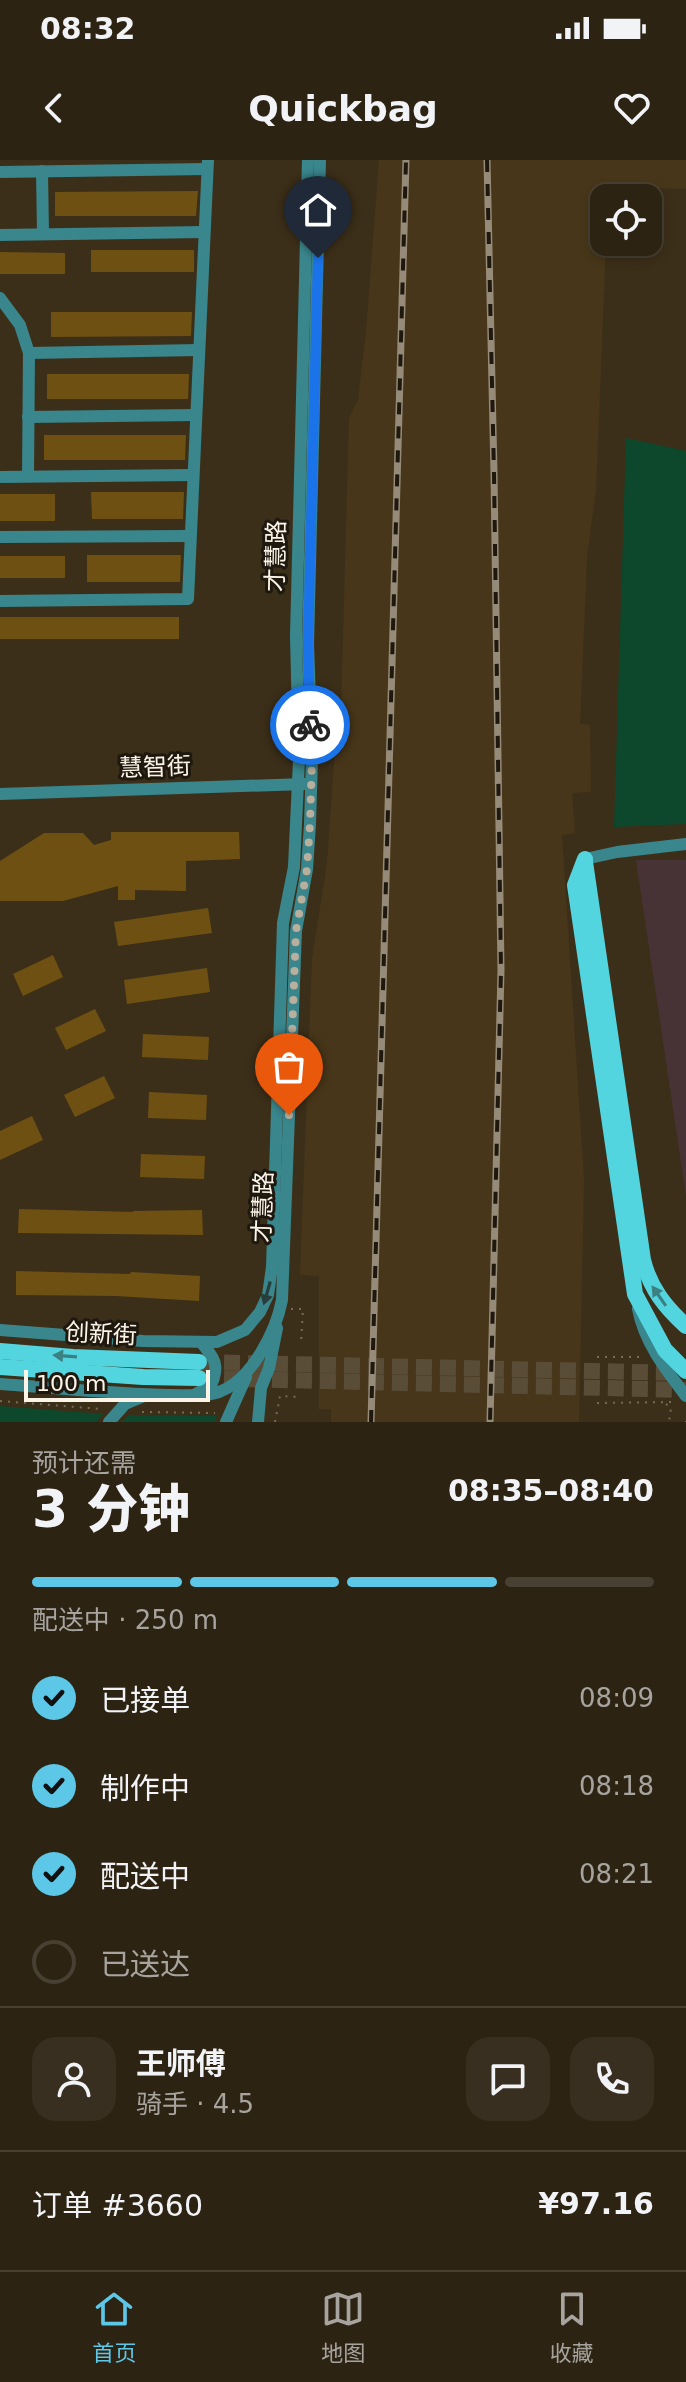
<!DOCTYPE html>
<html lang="zh">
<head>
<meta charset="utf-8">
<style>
	body { margin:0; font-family:"DejaVu Sans","Noto Sans SC",sans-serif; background:#392f21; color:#f1f3f6; height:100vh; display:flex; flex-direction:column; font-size:30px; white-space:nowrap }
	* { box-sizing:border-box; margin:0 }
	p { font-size:26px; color:#a7a4a0 }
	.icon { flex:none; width:44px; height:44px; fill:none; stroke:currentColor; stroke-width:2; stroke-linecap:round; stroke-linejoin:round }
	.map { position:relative; height:1262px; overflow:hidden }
	.details { display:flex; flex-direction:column; background:#2d2313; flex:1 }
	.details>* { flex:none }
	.buttons { position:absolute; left:590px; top:24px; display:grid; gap:16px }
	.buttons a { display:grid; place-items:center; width:72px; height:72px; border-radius:16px; background:#2d2313; box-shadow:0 4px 12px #0003,0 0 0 2px #484033; font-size:40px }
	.scale { position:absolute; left:24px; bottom:20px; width:186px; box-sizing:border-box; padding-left:8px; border:4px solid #fcf4e6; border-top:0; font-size:22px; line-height:28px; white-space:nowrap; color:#fcf4e6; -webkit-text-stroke:6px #1e180f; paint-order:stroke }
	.pin { position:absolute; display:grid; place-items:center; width:68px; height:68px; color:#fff; margin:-82px -34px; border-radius:50% 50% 50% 0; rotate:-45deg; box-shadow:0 0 8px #0007 }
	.pin .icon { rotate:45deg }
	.courier { position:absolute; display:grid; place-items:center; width:80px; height:80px; margin:-40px; border:6px solid #1a73e8; border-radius:50%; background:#fff; color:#222; box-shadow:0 2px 10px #0007 }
	.overview em { font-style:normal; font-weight:800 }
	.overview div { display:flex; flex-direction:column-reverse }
	.overview { display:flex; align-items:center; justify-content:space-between; height:136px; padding:0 32px }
	h1 { font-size:52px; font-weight:800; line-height:60px }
	.bar { display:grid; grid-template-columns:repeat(4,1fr); gap:12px 8px; align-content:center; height:96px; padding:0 32px }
	.bar i { height:10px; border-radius:6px; background:#484033 }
	.bar .selected { background:#5cc7e7 }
	.bar p { grid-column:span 4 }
	.line { display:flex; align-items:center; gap:20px; padding:0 32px; border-top:2px solid #484033 }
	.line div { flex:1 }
	.round { display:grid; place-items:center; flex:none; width:84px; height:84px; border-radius:24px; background:#392f21 }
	ol { padding:0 32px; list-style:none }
	li { display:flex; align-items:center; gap:24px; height:88px }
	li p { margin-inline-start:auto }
	li .icon { padding:8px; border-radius:50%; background:#5cc7e7; color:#111; stroke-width:4 }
	li:last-child { color:#a7a4a0 }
	li i { width:44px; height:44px; border:4px solid #484033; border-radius:50% }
	.status { display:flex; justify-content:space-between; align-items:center; height:56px; padding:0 40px; background:#2d2313; direction:ltr }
	.status svg { height:22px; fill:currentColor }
	header { display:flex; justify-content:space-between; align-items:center; height:104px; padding:0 32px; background:#2d2313; font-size:36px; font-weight:800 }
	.tabs { display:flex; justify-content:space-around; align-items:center; height:112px; border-top:2px solid #484033; background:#2d2313; font-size:22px; color:#a7a4a0 }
	.tabs a { display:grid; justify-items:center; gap:4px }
	.tabs .selected { color:#5cc7e7 }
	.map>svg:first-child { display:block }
	.industrial { fill:#473336 }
	.built { fill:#473619 }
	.green { fill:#0e482c }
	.building { fill:#6e5012 }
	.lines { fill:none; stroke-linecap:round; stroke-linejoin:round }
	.major-tunnel { stroke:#594d38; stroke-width:16; stroke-dasharray:16 8; stroke-linecap:butt }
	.path { stroke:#776b57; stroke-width:2; stroke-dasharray:2 6; stroke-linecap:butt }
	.minor { stroke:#3a868d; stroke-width:12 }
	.major { stroke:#53d5e0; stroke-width:16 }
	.rail-casing { stroke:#968b79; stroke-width:7 }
	.rail { stroke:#1e180f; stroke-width:4; stroke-dasharray:12; stroke-linecap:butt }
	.oneway { fill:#283e3b }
	.oneway2 { fill:#3b8082 }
	.done { stroke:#b9af9e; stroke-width:8; stroke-dasharray:0 14.4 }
	.route { stroke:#1a73e8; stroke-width:10 }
	.labels { text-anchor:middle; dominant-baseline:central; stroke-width:6; stroke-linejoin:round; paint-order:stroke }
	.street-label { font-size:24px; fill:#fcf4e6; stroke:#1e180f }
</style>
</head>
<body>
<div class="status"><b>08:32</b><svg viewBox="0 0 49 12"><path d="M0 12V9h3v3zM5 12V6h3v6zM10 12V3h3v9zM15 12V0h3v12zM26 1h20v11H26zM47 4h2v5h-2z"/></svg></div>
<header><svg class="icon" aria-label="back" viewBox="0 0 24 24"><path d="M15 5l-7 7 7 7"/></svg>Quickbag<svg class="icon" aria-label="heart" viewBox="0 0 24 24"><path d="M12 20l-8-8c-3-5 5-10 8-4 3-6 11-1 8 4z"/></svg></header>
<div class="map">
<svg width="686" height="1262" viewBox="0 0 686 1262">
	<rect width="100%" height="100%" fill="#3c2f19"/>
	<polygon class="industrial" points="636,700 686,700 686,1036"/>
	<polygon class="built" points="379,0 686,0 686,29 609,27 608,38 604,38 604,82 606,82 596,330 587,397 580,564 590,565 591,632 572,633 575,673 562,675 584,1019 579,1262 331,1262 331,1249 319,1249 319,1116 300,1115 312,799 327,703 335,590 341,551 349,258 358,240 366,172"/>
	<g class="green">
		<polygon points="626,278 686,291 686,664 614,667"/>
		<polygon points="0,1246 103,1254 96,1262 0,1262"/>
		<polygon points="129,1255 217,1256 215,1262 121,1262"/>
	</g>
	<g class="building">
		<polygon points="198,31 196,56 55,56 55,32"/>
		<rect x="91" y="90" width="103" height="22"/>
		<polygon points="0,92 65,93 65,114 0,114"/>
		<polygon points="51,152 192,152 191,176 51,177"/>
		<polygon points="47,214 189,214 188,239 47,239"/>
		<polygon points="44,275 186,275 185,300 44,300"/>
		<polygon points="91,332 184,332 183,359 92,359"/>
		<rect x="0" y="334" width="55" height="27"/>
		<polygon points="87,395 181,395 180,422 87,422"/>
		<rect x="0" y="396" width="65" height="22"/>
		<rect x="0" y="457" width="179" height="22"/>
		<polygon points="111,672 239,672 240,699 186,701 186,731 135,730 135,740 118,740 118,726 63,741 0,741 0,701 44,673 83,673 94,685 111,680"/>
		<polygon points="208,748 212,773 118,786 114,762"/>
		<polygon points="53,795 63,817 23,836 13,814"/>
		<polygon points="207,808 210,832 127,844 124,820"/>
		<polygon points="95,849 106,871 66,890 55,868"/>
		<polygon points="143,874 209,877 208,900 142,897"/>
		<polygon points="104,916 115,938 75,957 64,935"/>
		<polygon points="149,932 207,935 206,960 148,958"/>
		<polygon points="32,956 43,980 0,1000 0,971"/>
		<polygon points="141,994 205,996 204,1019 140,1017"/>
		<polygon points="19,1049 133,1052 133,1051 202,1050 203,1075 18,1073"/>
		<polygon points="16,1111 130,1114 131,1112 200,1116 199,1141 116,1136 16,1135"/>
	</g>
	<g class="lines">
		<g class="major-tunnel">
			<polyline points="200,1202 680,1213"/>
			<polyline points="200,1218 686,1230"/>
		</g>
		<g class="path">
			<polyline points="291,1149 303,1149 301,1184"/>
			<polyline points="597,1197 644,1197"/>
			<polyline points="0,1241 102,1249"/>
			<polyline points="597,1243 676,1242"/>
			<polyline points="666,1244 671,1248 669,1262"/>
			<polyline points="142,1252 215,1253"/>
			<polyline points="275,1262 280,1236 300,1237"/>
			<polyline points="686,1262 686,1261"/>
		</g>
		<g class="minor">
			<polyline points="42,11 43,74"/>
			<polyline points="0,12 207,9"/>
			<polyline points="0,75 204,72"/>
			<polyline points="0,138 20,165 29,193 28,316"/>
			<polyline points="29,193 199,190"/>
			<polyline points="28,257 196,255"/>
			<polyline points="0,317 193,315"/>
			<polyline points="0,377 190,376"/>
			<polyline points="0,441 188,439 208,0"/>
			<polyline points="0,634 305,624"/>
			<polyline points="585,699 617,692 686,684"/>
			<path d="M638 1149C644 1182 666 1210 686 1236"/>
			<polyline points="0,1170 143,1181 217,1182 245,1170 260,1152 268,1135 272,1107 283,763 294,707 299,600 296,476 308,0"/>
			<path d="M0 1224C57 1228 114 1234 171 1235 186 1235 205 1237 219 1232 252 1220 276 1171 282 1140L296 771 307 709 310 664 312 599 308 484 320 0"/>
			<path d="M197 1233 211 1226C220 1205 215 1199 201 1182"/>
			<polyline points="109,1262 125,1244 144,1236"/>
			<polyline points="226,1262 246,1217"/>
			<polyline points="258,1262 261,1228 269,1208 277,1168"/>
		</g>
		<g class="major">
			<polyline points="585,699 575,725 635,1134 665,1190 686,1211"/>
			<path d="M585 702 643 1100C650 1128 665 1147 686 1166"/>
			<polyline points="0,1191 73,1197 199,1202"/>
			<polyline points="0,1207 143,1217 199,1218"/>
		</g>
		<defs>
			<g id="rail">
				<polyline points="487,0 494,313 501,810 490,1262"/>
				<polyline points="371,1262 406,0"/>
			</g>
		</defs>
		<use href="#rail" class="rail-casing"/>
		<use href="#rail" class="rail"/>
	</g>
	<defs><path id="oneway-solid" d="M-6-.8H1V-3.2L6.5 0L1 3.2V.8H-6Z" transform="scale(2)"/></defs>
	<use class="oneway" href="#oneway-solid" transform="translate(267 1133) rotate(106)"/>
	<g class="oneway2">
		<use href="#oneway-solid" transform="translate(659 1136) rotate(-125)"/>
		<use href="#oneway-solid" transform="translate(65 1196) rotate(-176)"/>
	</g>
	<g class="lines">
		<polyline class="done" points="289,955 296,771 307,709 310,664 312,599 310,565"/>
		<polyline class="route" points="310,565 308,484 318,98"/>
	</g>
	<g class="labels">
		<g class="street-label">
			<text transform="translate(276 396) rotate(-89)">才慧路</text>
			<text transform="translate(155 607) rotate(-2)">慧智街</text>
			<text transform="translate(263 1047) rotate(-88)">才慧路</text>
			<text transform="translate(101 1174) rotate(3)">创新街</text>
		</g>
	</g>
</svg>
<div class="buttons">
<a><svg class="icon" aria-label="locate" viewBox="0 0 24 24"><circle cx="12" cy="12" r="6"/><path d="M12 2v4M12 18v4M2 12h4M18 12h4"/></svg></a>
</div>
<div class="scale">100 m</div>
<div class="pin" style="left:289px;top:955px;background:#ea580c"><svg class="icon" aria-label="bag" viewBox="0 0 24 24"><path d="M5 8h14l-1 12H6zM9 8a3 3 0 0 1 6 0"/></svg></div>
<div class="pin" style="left:318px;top:98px;background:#1f2937"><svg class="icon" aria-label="home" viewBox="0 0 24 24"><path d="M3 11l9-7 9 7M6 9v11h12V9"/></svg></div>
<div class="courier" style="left:310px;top:565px"><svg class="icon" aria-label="bike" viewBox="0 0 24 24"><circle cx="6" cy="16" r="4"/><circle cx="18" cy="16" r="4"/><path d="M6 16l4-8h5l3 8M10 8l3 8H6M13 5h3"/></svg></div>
</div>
<section class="details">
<div class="overview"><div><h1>3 分钟</h1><p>预计还需</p></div><em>08:35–08:40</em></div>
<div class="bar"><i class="selected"></i><i class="selected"></i><i class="selected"></i><i></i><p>配送中 · 250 m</p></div>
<ol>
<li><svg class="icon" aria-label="check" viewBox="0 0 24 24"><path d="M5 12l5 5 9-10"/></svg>已接单<p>08:09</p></li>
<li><svg class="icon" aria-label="check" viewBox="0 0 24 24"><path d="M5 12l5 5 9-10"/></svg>制作中<p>08:18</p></li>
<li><svg class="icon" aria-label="check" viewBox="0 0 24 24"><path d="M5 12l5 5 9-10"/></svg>配送中<p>08:21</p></li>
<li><i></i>已送达</li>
</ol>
<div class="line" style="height:144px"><a class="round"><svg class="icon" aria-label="person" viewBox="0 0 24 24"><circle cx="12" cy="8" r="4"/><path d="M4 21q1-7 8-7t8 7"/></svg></a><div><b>王师傅</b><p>骑手 · 4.5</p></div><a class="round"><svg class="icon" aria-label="chat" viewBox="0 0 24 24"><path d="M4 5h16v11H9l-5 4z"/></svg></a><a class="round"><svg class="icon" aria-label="phone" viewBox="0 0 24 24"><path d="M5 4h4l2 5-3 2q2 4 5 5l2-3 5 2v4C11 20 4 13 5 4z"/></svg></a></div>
<div class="line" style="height:104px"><div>订单 #3660</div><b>¥97.16</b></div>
</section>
<nav class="tabs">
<a class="selected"><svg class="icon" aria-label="home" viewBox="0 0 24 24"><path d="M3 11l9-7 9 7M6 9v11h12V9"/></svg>首页</a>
<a><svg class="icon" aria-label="map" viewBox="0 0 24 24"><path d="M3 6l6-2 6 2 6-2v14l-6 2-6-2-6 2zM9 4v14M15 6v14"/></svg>地图</a>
<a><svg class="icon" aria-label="saved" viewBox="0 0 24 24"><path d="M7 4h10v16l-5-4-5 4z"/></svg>收藏</a>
</nav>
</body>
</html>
